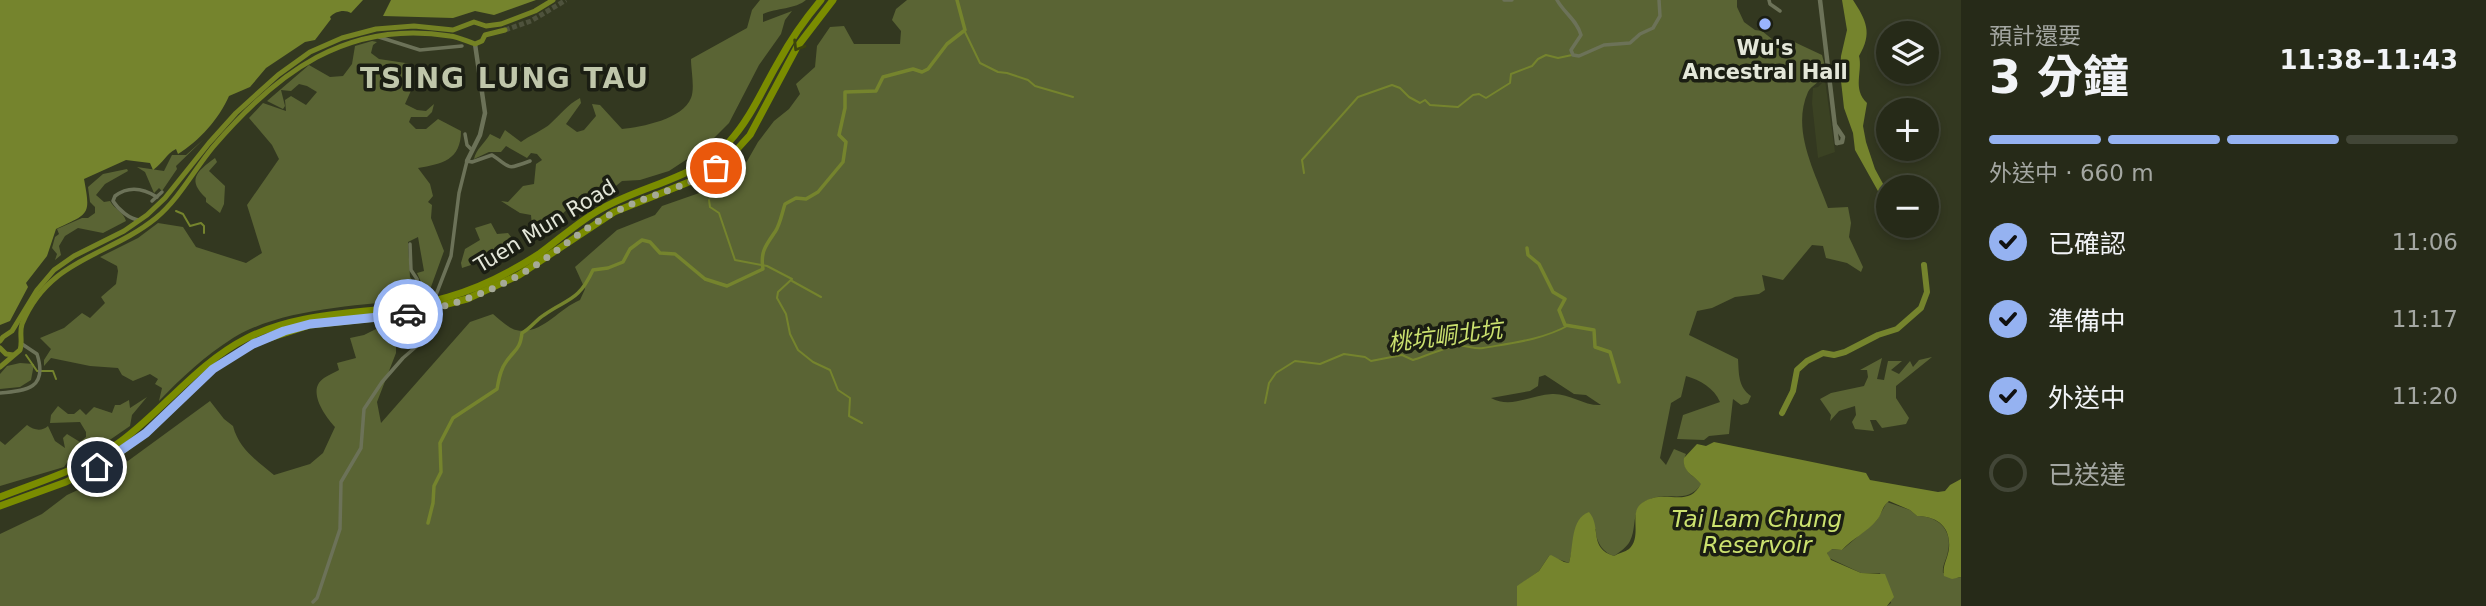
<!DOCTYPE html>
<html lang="zh-TW">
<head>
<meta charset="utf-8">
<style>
	body { margin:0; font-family:"DejaVu Sans","Noto Sans TC",sans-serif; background:#323625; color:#f1f3f6; height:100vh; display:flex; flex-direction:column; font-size:26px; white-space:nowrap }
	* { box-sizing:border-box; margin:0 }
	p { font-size:23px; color:#a4a7a2 }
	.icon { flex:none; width:38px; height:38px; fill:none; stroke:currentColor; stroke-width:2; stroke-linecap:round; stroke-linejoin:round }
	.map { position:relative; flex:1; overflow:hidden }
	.sheet { display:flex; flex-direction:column; background:#262a18; width:525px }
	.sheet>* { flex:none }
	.buttons { position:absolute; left:1876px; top:21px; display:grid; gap:14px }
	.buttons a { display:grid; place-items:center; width:63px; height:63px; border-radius:50%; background:#262a18; box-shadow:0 4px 10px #0003,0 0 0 2px #424637; font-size:35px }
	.pin { position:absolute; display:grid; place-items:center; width:60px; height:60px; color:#fff; margin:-30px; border:4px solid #fff; border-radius:50%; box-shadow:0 2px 7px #0007 }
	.courier { position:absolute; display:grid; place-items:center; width:70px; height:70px; margin:-35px; border:5px solid #95b2f1; border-radius:50%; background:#fff; color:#222; box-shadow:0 2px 9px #0007 }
	.headline em { font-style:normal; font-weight:700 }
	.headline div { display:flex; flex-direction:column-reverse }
	.headline { display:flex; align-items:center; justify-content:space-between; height:119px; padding:0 28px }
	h1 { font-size:46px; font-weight:700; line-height:52px }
	.bar { display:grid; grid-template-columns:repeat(4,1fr); gap:10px 7px; align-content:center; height:84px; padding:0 28px }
	.bar i { height:9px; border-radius:5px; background:#424637 }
	.bar .on { background:#95b2f1 }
	.bar p { grid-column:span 4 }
	ol { padding:0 28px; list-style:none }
	li { display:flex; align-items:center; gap:21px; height:77px }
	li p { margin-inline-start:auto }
	li .icon { padding:7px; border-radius:50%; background:#95b2f1; color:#111; stroke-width:4 }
	li:last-child { color:#a4a7a2 }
	li i { width:38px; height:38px; border:4px solid #424637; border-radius:50% }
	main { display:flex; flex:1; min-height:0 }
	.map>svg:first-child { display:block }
	.built { fill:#3b4223 }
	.green { fill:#5a6434; fill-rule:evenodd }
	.water { fill:#75842d }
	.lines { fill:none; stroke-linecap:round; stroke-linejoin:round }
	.stream { stroke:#75842d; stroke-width:2 }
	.canal { stroke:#75842d; stroke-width:3.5 }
	.river { stroke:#75842d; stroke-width:6 }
	.primary-tunnel { stroke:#4e523c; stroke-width:5; stroke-dasharray:5 2.5; stroke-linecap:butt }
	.minor { stroke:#6c7258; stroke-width:3.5 }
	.tertiary { stroke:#6c7258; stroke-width:4.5 }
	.primary { stroke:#748223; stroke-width:5 }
	.motorway { stroke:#7a8c00; stroke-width:7 }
	.oneway { stroke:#3c440c }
	.done { stroke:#a6aa98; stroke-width:7; stroke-dasharray:0 12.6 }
	.route { stroke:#95b2f1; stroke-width:9 }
	.poi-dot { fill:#9ab5fd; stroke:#1b1e13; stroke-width:2.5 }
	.labels { text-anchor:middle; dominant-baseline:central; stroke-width:7; stroke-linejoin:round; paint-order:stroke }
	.poi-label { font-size:21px; font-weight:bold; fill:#e4e7d9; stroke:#1b1e13 }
	.street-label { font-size:21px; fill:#e4e7d9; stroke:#1b1e13 }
	.water-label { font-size:23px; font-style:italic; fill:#cce26f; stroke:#1b1e13 }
	.district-label { font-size:28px; font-weight:bold; letter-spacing:2px; fill:#bfc6aa; stroke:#1b1e13 }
</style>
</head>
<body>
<main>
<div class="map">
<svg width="1961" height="606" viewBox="0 0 1961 606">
	<rect width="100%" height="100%" fill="#333820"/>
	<polygon class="built" points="1825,80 1835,152 1818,158 1812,103 1813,88 1818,87"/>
	<g class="green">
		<path d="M760 0H806C796 9 776 8 763 14V22L792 11 785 20 781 34 759 65 729 123 704 148 669 171 640 180 622 181 611 190 576 201 560 216 545 235 533 238 531 215 520 213 501 201 508 202 523 186 534 184 536 164 542 160 537 154 531 153 527 158 506 146 501 152H489L474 159C476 149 485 143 490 134L500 139 505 130 521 142C529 136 545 129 550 124 561 114 567 105 580 98L581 103 566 124 577 132 584 130 596 116 592 104 600 105 622 129C642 127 683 119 691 98 695 88 691 70 691 59L747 28 752 10Z"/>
		<path d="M907 0H1737V7L1744 22 1755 30 1762 31 1782 47 1790 40 1822 55 1825 66 1824 77C1819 82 1811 86 1808 92 1791 130 1815 172 1828 208L1848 207 1851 223 1849 237 1863 267 1861 272 1847 263 1826 258 1823 246 1812 245 1783 280 1762 275 1765 290 1759 294 1735 297 1712 308 1697 311 1689 335 1738 359C1739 374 1738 387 1751 396L1748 403 1741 405 1733 399 1729 434 1709 436 1704 440 1677 439 1683 415 1720 402C1714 388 1700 380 1686 376L1681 397 1671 403 1660 458 1666 465 1674 449 1686 454C1680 467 1690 475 1701 482V485C1684 506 1668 489 1646 501 1631 508 1637 528 1630 541 1627 547 1620 552 1614 556 1603 553 1595 541 1596 529L1574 541 1569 563 1549 556 1539 571 1517 587V606H0V534L42 514 67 495 106 477 210 401 224 419 233 426C239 449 256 460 274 475L310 464 323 453 335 427C325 416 306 390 324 378 328 375 334 373 339 370L337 363 356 358 350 338 364 335 376 329 403 325 396 344V353L377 402 381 423 470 322 493 314C499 319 508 328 516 330 541 336 558 309 580 300L585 289 575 267 617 230 655 215 662 206 705 191 746 163 758 142 774 121 789 109 800 94 796 84 815 67 817 46 830 27 844 26 854 44H900L901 31 892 20 896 9ZM1545 375 1574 394 1586 395 1601 405C1584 406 1569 393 1552 394 1531 395 1511 409 1491 398L1530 391 1538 386 1539 377Z"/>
		<path d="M372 41 377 42 373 45 371 53 379 59 412 64 405 73 414 84 405 104 417 110 426 111 434 104 432 112 427 117H411L409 122 416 129H426L438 119 461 131C461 160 442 164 418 168L430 184 433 196 428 202 432 205 431 218 444 251 431 287V296H423L421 282 417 273 424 271 418 237 408 242 410 277 415 284V299C358 306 282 308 233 338 206 355 181 378 159 401L162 388 155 384 158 379 150 374 133 381 122 375 118 368 90 366 51 358 44 366V360L51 349 40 338 64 328 82 313 90 318 105 303 101 297 116 284 118 271 117 266 100 257 138 238 158 223 183 227 196 247 246 263 262 253 247 205 279 159 272 145 249 118 263 103 286 111 285 100 291 96 306 105 317 92 307 86 299 84 291 91 281 90 285 106 283 109 267 101 309 65 330 77 343 76 352 64 355 46Z"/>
		<polygon points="204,139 176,166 177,169 162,191 159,188 154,193 145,172 137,167 164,171 172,155 186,155"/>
		<path d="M215 158 217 162 209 171 225 186 224 204 220 213 206 202V198C187 180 196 172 215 158Z"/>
		<path d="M127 169 128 171 105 184 96 195 104 202 110 201C114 209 124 212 126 221L103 233 78 228 65 236 59 246 61 255 55 260 57 254 52 248 55 237 59 234 57 229 82 218H88L95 213V207L90 202 88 187 103 174Z"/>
		<polygon points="491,223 497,234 508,233 518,246 482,255 477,263 462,268 461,263 465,249 480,240 475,228"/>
		<polygon points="1932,357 1896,386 1896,398 1909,418 1906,424 1882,428 1876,420 1870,420 1874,431 1855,429 1852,422 1856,415 1855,406 1839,411 1830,421 1831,415 1820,399 1831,393 1864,386 1868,377 1867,370 1860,370 1882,358 1877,379 1884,380 1888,361 1902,361 1891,370 1899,374 1910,361 1913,367 1919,360"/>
		<polygon points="20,363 34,364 31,380 20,387 0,389 0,374 7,366"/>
		<path d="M147 397 132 415 130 426 85 457H71L64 467 0 486V441L5 445 27 425C34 430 41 432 48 426L55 441 65 448 63 438 67 434 80 442 86 437V432L80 422 50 423 51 415 58 406 68 414H74L80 409 86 415 94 407 112 413 115 405H120L129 400 130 408Z"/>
		<path d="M1887 502 1910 510 1917 516C1937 516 1953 529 1948 551 1947 559 1942 565 1943 573L1958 578 1961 577V606H1887L1891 603 1880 573H1861L1829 558 1827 553 1830 549 1842 550 1877 520Z"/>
	</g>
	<g class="water">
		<path d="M0 0H363L351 13C345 9 335 11 330 17L331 19 315 40 305 42 266 68 250 87 229 96C219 119 199 141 178 154L176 149C166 154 164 162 153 170L150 163 126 160 84 179C91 216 89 213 56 229L47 256 26 283 28 287 10 321 0 325Z"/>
		<polygon points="391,0 536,0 494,15 475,11 453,18 383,16"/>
		<path d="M1842 0H1853C1866 20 1873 33 1859 56 1863 71 1852 89 1867 103L1863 126 1866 142 1875 169 1888 193V209L1855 150 1853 133 1844 108 1840 72 1841 56 1847 30Z"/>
		<path d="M1714 442 1866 473 1870 480 1938 492 1945 491 1950 485 1961 479V577L1952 579 1944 576C1942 565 1948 559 1949 548 1951 526 1936 516 1917 516L1910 510 1889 501C1882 506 1882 514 1877 520 1867 532 1852 539 1842 550L1832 549 1827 553 1831 560 1861 573 1885 574 1894 597 1887 606H1517V586L1539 571 1549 556 1551 555 1564 562 1569 563C1574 546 1570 519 1589 512 1602 527 1588 548 1614 556 1619 553 1625 552 1629 549 1643 536 1628 512 1642 503 1665 487 1687 510 1701 484 1694 475 1682 472 1684 458L1697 444 1706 446Z"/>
	</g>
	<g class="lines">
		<g class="stream">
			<polyline points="965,32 980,63 998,72 1007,73 1028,80 1035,86 1073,97"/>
			<polyline points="1304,173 1302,160 1358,97 1392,85 1400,88 1409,97 1420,103 1425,100 1430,105 1458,107 1473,95 1479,94 1486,98 1510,83 1511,74 1532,66 1538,59 1546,55 1558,58 1572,55"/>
			<polyline points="709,200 710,207 719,213 735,260 767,266 792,279 778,292 777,298 786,314 790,334 798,350 813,362 830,370 838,390 850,398 849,416 862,423"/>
			<polyline points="176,211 183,214 190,226 201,223 204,226 204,233"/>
			<polyline points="792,281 821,297"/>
			<polyline points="26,355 37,371 53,371 56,379"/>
			<path d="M1265 403 1269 383 1276 373 1295 361 1320 364 1344 354 1365 357 1371 361 1402 355 1413 360C1425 356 1444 348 1456 346 1465 344 1474 350 1483 348 1512 343 1542 340 1569 325"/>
		</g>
		<g class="canal">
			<polyline points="1527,248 1528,255 1539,264 1553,292 1565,299 1559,310 1565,325 1594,330 1595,347 1610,352 1619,382"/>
			<path d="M428 523 433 503 434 486 441 472 440 443 453 418 497 389C499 379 500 370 506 362 515 349 520 350 522 333 531 328 536 320 544 315 568 298 578 302 593 270L608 268 623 262 630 249 642 240 650 242 660 253 675 254 705 279 727 286 763 269C760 252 766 245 775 232 780 225 782 213 785 204L796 198 806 199 818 192 843 162 846 142 839 135 845 108V92L876 91 883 77 913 69 922 72 928 69 947 44 965 30 957 0"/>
		</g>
		<polyline class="river" points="1782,413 1793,391 1797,370 1807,361 1823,353 1834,355 1845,352 1878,335 1897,329 1921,308 1927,292 1924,265"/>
		<polyline class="primary-tunnel" points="505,30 531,21 566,0"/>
		<g class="minor">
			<polyline points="1504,0 1512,0"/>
			<path d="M1557 0C1564 13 1577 20 1581 35L1571 50 1573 55 1579 56 1604 45 1630 43 1640 34 1653 28 1660 16 1659 0"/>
			<polyline points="1769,0 1770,4 1780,11"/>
			<polyline points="379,37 420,50 462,46"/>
			<polyline points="483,90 528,65"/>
			<polyline points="465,134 467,145 472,150"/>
			<polyline points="152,201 162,192"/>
			<path d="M140 220C130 220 118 209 113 201L115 196C128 186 143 188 157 197"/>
			<polyline points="410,244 411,270 417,279 420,303"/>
			<path d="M434 300 451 256 459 193 467 161 472 162 492 155C511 167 504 171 530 161"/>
			<polyline points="421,311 421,333 425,339"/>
			<path d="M0 393C27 391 48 388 37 354L22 344"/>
			<polyline points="313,602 317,598 340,529 341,482 361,448 364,409 382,382 403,358 425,339 434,308"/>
		</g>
		<g class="tertiary">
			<polyline points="1820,0 1837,143"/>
			<polyline points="1835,125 1843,137 1842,142 1837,143"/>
			<polyline points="467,161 480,135 485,113 475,44"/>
		</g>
		<g class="primary">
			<polyline points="0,341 3,337 12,331 37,290 54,270 74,256 124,231 147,215 165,198 209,143 236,113 278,75 310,52 342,38 376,29 414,26 453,30 474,22 486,26 501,24 535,11 553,0"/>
			<polyline points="0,348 6,354 13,355"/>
			<path d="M0 367 20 350C23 341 19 334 22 324 49 258 108 257 156 218 179 199 194 170 213 147 276 73 347 19 450 36 459 37 466 41 475 44L482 41 485 35 505 30"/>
		</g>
		<g class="motorway">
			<path d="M0 497C43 480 87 468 124 439 166 407 198 363 247 338 312 306 380 317 448 297 480 288 511 272 539 254 560 239 580 220 603 208 646 184 695 179 729 142 751 118 763 88 779 61 791 39 805 19 821 0"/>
			<polyline points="0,506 66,482 114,457 146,433 213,369 257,342 310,325 404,315 467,299 519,275 614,212 704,176 731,156 750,135 797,47 833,0"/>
		</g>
	</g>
	<defs><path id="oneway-chevron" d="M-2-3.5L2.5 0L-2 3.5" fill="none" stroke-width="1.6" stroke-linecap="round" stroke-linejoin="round" transform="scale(1.75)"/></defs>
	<use class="oneway" href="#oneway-chevron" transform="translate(798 46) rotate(122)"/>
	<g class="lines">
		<path class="done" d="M408 314C456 306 502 288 542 261 565 245 587 226 613 213 646 195 684 189 716 168"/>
		<polyline class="route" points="97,467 146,433 213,369 253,344 284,331 310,324 408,314"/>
	</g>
	<circle class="poi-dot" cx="1765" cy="24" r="7"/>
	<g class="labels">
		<g class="poi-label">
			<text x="1765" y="48">Wu's<tspan x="1765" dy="24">Ancestral Hall</tspan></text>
		</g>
		<g class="street-label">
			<text transform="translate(545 226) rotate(-31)">Tuen Mun Road</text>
		</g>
		<g class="water-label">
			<text transform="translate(1445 336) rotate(-7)">桃坑峒北坑</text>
			<text x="1757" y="519">Tai Lam Chung<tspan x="1757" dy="26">Reservoir</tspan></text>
		</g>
		<g class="district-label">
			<text x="505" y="78">TSING LUNG TAU</text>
		</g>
	</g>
</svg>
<div class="buttons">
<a><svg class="icon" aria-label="layers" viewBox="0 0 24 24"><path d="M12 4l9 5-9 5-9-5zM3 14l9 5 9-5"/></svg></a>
<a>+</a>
<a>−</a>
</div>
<div class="pin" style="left:716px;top:168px;background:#ea580c"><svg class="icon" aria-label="bag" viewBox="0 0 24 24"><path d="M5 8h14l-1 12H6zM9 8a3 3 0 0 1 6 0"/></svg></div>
<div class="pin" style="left:97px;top:467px;background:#1f2937"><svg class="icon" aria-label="home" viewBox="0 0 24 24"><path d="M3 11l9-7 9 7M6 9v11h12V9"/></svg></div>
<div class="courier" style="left:408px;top:314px"><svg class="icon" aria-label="car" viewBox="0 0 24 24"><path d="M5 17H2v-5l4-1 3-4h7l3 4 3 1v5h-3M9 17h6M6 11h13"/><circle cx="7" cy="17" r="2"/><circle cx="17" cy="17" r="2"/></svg></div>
</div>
<section class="sheet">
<div class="headline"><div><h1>3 分鐘</h1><p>預計還要</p></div><em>11:38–11:43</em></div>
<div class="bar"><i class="on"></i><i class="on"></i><i class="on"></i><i></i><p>外送中 · 660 m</p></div>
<ol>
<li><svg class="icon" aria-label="check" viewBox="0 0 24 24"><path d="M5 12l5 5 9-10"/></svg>已確認<p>11:06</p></li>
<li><svg class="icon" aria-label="check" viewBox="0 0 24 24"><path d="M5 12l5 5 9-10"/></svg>準備中<p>11:17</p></li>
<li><svg class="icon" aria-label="check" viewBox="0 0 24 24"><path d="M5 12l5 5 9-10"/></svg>外送中<p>11:20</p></li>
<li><i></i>已送達</li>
</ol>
</section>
</main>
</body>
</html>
